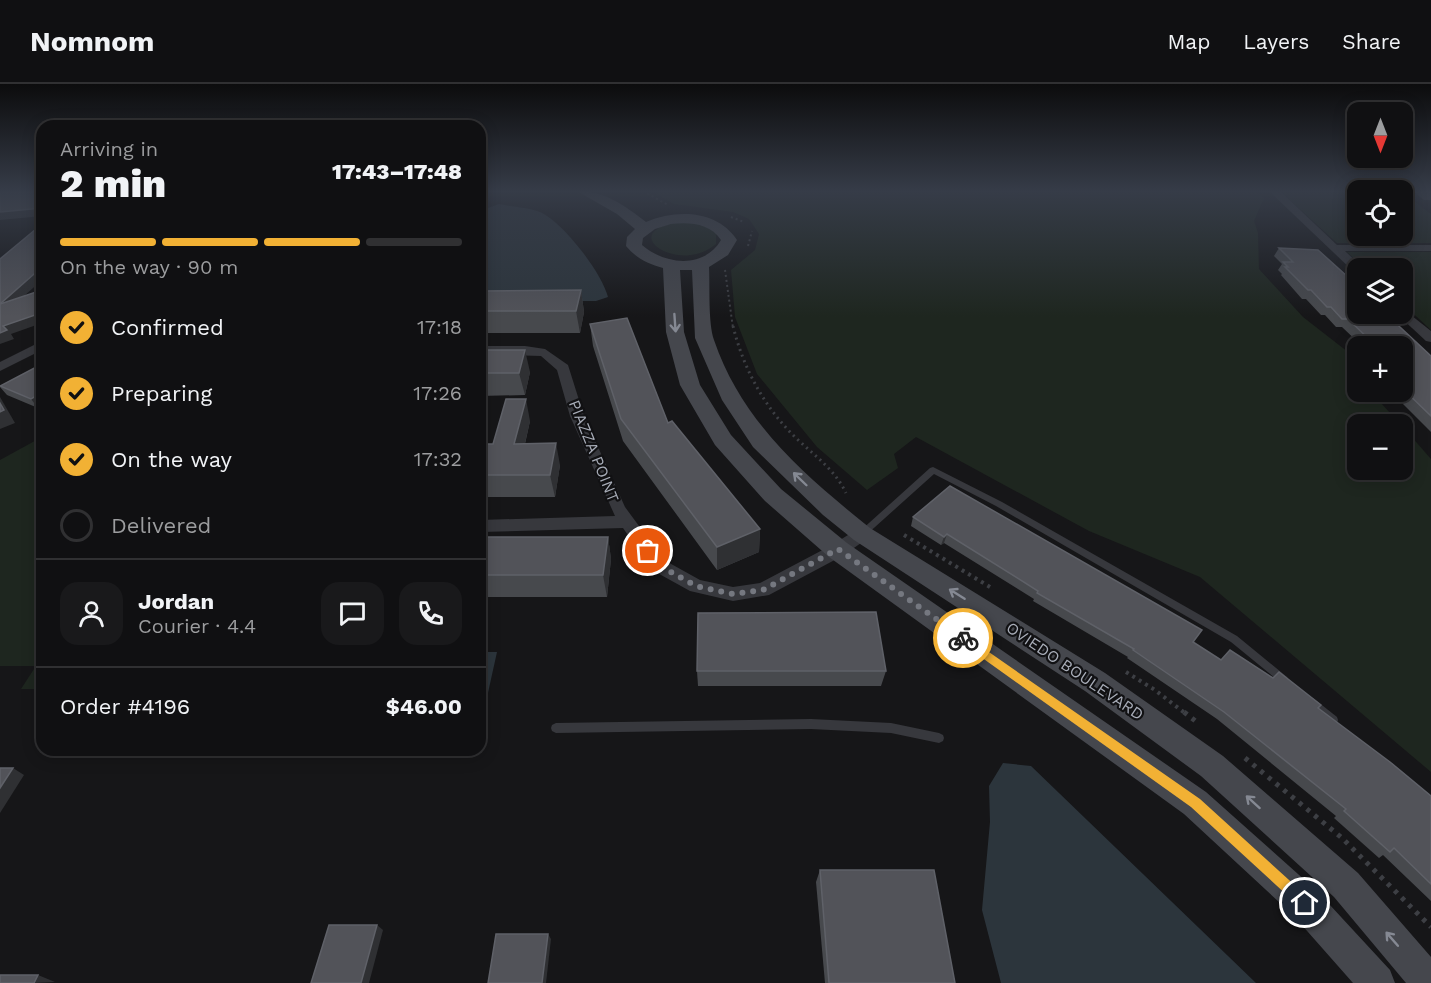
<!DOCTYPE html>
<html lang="en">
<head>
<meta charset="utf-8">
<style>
	body { margin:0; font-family:"Work Sans",sans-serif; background:#19191b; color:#f1f3f6; height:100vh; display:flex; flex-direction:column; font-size:22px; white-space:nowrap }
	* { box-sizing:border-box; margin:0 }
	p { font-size:20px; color:#9c9d9f }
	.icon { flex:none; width:33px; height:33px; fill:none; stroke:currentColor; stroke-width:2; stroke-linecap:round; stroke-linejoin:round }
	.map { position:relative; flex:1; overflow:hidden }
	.panel { position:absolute; left:36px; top:36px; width:450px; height:636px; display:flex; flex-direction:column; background:#101012; border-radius:18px; box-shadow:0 3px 15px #0003,0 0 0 2px #303032 }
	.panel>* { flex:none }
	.needle { width:39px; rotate:180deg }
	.controls { position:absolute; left:1347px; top:18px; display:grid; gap:12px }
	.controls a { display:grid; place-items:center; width:66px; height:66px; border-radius:12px; background:#101012; box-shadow:0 3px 15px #0003,0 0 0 2px #303032; font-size:30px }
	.pin { position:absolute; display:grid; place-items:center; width:51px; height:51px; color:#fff; margin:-26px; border:3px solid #fff; border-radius:50%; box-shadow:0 2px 6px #0007 }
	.courier { position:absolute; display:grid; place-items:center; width:60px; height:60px; margin:-30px; border:4px solid #f2b134; border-radius:50%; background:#fff; color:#222; box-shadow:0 2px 8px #0007 }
	.head em { font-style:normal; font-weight:800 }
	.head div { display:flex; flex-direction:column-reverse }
	.head { display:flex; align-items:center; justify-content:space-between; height:102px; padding:0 24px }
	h1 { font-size:39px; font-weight:800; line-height:45px }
	.bar { display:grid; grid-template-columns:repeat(4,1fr); gap:9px 6px; align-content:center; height:72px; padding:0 24px }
	.bar i { height:8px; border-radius:4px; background:#303032 }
	.bar .current { background:#f2b134 }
	.bar p { grid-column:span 4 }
	.line { display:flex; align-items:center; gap:15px; padding:0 24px; border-top:2px solid #303032 }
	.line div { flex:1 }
	.round { display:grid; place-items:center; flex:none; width:63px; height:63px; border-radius:18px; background:#19191b }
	ol { padding:0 24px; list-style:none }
	li { display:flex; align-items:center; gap:18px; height:66px }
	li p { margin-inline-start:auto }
	li .icon { padding:6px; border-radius:50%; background:#f2b134; color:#111; stroke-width:4 }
	li:last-child { color:#9c9d9f }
	li i { width:33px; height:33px; border:3px solid #303032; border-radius:50% }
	header { display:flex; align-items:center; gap:36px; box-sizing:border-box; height:84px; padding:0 30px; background:#101012; border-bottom:2px solid #303032 }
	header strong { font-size:28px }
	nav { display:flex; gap:33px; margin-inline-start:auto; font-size:21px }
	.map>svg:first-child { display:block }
	.green { fill:#1e261f }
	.water { fill:#2c353c }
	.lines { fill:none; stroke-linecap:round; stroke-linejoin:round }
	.path-far3 { stroke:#3d3f44; stroke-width:2; stroke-dasharray:2 3; stroke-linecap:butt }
	.path-far2 { stroke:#3d3f44; stroke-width:3; stroke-dasharray:2 4; stroke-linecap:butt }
	.path-far1 { stroke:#3d3f44; stroke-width:4; stroke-dasharray:3 4.5; stroke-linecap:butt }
	.path { stroke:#3d3f44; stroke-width:5; stroke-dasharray:4 6; stroke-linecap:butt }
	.lane { fill:#37383d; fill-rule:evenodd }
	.street { fill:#37383d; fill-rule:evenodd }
	.secondary { fill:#45474d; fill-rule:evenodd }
	.wall { fill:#47494d }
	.shaded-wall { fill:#2f3033 }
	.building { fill:#525359; stroke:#5f6168; stroke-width:1.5 }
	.oneway { stroke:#858993 }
	.route { fill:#f2b134 }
	.done { stroke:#757880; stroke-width:6; stroke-dasharray:0 10.8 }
	.labels { text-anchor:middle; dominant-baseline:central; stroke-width:4.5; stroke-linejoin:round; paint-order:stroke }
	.street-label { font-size:16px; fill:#a8adb8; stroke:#111113 }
</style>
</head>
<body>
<header>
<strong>Nomnom</strong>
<nav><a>Map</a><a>Layers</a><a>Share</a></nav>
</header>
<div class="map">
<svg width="1431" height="899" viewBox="0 0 1431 899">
	<rect width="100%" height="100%" fill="#161618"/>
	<g class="green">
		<polygon points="651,107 1257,107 1264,114 1254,137 1258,149 1259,185 1303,233 1348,268 1357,288 1358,308 1371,308 1400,340 1358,340 1358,386 1402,386 1403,343 1431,375 1431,688 1200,493 1089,447 916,353 894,370 898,384 867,406 817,363 757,290 735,233 731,186 755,166 759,150 749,135 733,128 674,120"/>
		<polygon points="1280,107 1357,107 1358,152 1402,152 1403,109 1431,130 1431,159 1337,159"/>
		<path d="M684 138 704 141 716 149V160C678 193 611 145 684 138Z"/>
		<polygon points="1347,168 1431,168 1431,246 1403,220 1402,184 1364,184"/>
		<polygon points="42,353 42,605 21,605 36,582 0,582 0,376"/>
	</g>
	<g class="water">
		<path d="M499 120C511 123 528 123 540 128 563 138 602 189 608 213L596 217H480V140L488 124Z"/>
		<polygon points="480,568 497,568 480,645"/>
		<polygon points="1003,679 1031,682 1256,899 1001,899 982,826 990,738 989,702"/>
	</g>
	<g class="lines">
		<g class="path-far3">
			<polyline points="643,107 668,121"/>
			<polyline points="731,133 744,138"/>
			<polyline points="748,162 752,147"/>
			<polyline points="725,186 733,244"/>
		</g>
		<path class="path-far2" d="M733 242C743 283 763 321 793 351 812 370 834 384 846 409"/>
		<g class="path-far1">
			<polyline points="904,451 990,503"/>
			<polyline points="1126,588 1155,606 1186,630"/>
		</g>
		<g class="path">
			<polyline points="1184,628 1198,639"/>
			<polyline points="1245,674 1342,754 1431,843"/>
		</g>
		<g class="lane">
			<polygon points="933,383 1002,418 1237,552 1287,593 1289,596 1287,599 1284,600 1281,599 1231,558 996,422 934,390 865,452 859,452 858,450 859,448 930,384"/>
			<polygon points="1310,613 1313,614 1337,633 1338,636 1337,639 1333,641 1329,639 1307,620 1305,617 1307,614"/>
			<polygon points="811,635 891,639 939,649 943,651 944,654 943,657 939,659 891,649 811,645 556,649 552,647 551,644 552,641 556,639"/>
		</g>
		<g class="street">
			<polygon points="1269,107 1280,107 1337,161 1431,161 1431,167 1345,167 1363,184 1358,184 1358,189 1354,188"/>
			<polygon points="1402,224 1431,247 1431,258 1426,257 1398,231 1402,230"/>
			<polygon points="42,257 42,266 0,287 0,278"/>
			<polygon points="480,262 525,262 545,265 568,281 584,332 625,423 664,476 700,496 733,503 760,499 832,461 856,446 868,446 870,450 868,454 844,471 769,511 733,517 690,507 652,486 623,444 480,448 480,436 615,432 570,332 557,286 541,272 480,270"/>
		</g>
		<path class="secondary" d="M577 107C605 107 624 121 646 138 677 125 717 126 737 156L728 171 709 183C710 202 708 239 714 256 742 338 804 391 870 444L1105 589 1223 672 1358 789 1431 873V899H1406L1334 813 1201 692 1085 607 854 456 823 431 753 363 722 316 695 254 692 186H680L684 248 700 301 731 351 781 405 847 459 1206 708 1317 807 1390 886 1395 899H1353L1293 831 1184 730 829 473 765 417 715 361 680 301 666 248 663 184C648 180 636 174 626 162L627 153 635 145 617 130ZM671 140C689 138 710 139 721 156 704 185 665 181 642 161L643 154 655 145Z"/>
	</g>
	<g class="wall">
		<polygon points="1413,107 1431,107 1431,116 1424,116"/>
		<polygon points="1279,164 1431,272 1431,348 1391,308 1402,308 1402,262 1362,262 1342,243 1336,243 1325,231 1321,231 1306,215 1302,215 1281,191 1282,190 1278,186 1282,180 1274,172"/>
		<polygon points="581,206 584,228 580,249 480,249 480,207"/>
		<polygon points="590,240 668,339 760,445 759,468 717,486 623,357 593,262"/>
		<polygon points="480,266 530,288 525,311 480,312"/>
		<polygon points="42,280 42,321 38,324 7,311 0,303"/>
		<polygon points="530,337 525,360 560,381 555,413 480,413 480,360 493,360"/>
		<polygon points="913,433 1193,558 1221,576 1318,624 1431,712 1431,817 1383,771 1379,774 1334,734 1336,732 1217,635 1127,574 1128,573 1033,517 1034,515 944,459 941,461 911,442"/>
		<polygon points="480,453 608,453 611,475 607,513 480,513"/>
		<polygon points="697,587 886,587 881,602 698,602"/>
		<polygon points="820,786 955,899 825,899 816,798"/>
	</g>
	<g class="shaded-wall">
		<polygon points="42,124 42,132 0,136 0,128"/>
		<polygon points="42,183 42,196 6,228 0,220"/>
		<polygon points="581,206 584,228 580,249 576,227"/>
		<polygon points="42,225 42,239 11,250 14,255 0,260 0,249 3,242"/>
		<polygon points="525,266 530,288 525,311 519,289"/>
		<polygon points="41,309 42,311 42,321 38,324 31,315"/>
		<polygon points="0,313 15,339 0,345"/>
		<polygon points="526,315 530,337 520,381 514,360"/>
		<polygon points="556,359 560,381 555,413 550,391"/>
		<polygon points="760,445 759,468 717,486 717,463"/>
		<polygon points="947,450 944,459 941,461 944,453"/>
		<polygon points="608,453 611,475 607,513 603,491"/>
		<polygon points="13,684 24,691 0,729 0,704"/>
		<polygon points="377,841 383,846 369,899 361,899"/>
		<polygon points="548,850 551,855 546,899 542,899"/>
		<polygon points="38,891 55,898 34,899"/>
	</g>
	<g class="building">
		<polygon points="0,107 42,107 42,124 0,128"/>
		<polygon points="42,140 42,183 0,220 0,175"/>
		<polygon points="1279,164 1318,166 1358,202 1358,230 1386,230 1431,272 1431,332 1402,304 1402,262 1376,262 1348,235 1342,235 1331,223 1327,223 1311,206 1308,206 1285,183 1288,183 1283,178 1293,178"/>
		<polygon points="42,206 42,225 38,226 41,229 3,242 7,246 0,249 0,220"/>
		<polygon points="581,206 576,227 480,227 480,207"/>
		<polygon points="627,234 668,339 672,337 760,445 717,463 621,335 590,240"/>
		<polygon points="480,266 525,266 519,289 480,289"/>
		<polygon points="42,280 42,310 41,309 31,315 0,302"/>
		<polygon points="506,315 526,315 514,360 556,359 550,391 480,391 480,360 493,360"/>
		<polygon points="0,319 4,326 0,328"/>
		<polygon points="950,402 1202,546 1193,558 1221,576 1230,566 1273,594 1279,588 1321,621 1318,624 1390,678 1431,712 1431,800 1394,764 1390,768 1344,727 1346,725 1224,628 1133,566 1134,565 1037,509 1038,507 947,450 944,453 913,433"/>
		<polygon points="480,453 608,453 603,491 480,491"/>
		<polygon points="876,528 886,587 697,587 698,529"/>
		<polygon points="0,684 13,684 0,704"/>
		<polygon points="820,786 934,786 955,899 829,899"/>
		<polygon points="329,841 377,841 361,899 311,899"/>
		<polygon points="496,850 548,850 542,899 488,899"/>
		<polygon points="0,891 38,891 34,899 0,899"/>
	</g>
	<defs><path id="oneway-shaft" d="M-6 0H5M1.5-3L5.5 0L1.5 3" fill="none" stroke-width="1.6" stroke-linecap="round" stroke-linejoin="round" transform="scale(1.5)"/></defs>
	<g class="oneway">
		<use href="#oneway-shaft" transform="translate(675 239) rotate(86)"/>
		<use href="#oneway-shaft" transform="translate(800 395) rotate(-136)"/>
		<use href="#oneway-shaft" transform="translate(957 510) rotate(-148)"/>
		<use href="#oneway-shaft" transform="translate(1253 718) rotate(-138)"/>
		<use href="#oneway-shaft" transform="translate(1392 855) rotate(-131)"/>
	</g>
	<linearGradient id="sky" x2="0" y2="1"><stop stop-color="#0c0c0d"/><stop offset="0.46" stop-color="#363c48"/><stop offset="1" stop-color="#363c48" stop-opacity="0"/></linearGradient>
	<rect width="1431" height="233" fill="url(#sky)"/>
	<polygon class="route" points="963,550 1200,715 1310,815 1312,819 1310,824 1305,826 1301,824 1191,723 960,558 960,551"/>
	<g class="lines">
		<polyline class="done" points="648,467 658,481 696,502 733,510 763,506 838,465 963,554"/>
	</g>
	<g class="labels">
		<g class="street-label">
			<text transform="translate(594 367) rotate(68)">PIAZZA POINT</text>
			<text transform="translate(1075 587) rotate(34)">OVIEDO BOULEVARD</text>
		</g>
	</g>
</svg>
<div class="controls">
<a><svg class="needle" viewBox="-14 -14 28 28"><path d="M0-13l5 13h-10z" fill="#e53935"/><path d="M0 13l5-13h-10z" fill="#9c9d9f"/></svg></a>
<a><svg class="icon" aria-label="locate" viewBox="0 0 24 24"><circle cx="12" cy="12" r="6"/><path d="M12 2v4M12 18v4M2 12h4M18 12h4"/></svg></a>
<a><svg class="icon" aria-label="layers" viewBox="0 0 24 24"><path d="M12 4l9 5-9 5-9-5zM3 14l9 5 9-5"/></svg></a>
<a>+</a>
<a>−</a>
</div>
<div class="pin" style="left:648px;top:467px;background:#ea580c"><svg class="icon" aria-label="bag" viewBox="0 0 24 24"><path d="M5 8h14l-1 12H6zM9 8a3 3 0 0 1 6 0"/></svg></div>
<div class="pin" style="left:1305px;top:819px;background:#1f2937"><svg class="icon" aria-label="home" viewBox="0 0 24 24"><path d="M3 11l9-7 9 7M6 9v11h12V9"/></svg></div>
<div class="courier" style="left:963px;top:554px"><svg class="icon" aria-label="bike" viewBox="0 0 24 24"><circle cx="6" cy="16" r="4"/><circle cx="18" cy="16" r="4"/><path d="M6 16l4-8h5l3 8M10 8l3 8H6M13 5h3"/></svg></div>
<section class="panel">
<div class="head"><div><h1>2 min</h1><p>Arriving in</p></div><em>17:43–17:48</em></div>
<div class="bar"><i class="current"></i><i class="current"></i><i class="current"></i><i></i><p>On the way · 90 m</p></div>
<ol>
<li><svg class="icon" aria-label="check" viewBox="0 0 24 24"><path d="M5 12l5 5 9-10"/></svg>Confirmed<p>17:18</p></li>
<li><svg class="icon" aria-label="check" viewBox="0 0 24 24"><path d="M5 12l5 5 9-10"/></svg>Preparing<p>17:26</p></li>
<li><svg class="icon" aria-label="check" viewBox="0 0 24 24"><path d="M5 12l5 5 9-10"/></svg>On the way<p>17:32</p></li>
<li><i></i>Delivered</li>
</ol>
<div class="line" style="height:108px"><a class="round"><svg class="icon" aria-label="person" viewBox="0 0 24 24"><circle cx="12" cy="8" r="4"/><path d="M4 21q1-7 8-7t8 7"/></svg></a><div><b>Jordan</b><p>Courier · 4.4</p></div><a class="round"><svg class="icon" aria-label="chat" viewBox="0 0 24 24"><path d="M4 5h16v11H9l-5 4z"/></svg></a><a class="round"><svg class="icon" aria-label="phone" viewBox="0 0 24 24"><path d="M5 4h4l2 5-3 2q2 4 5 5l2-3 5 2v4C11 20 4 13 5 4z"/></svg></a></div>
<div class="line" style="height:78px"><div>Order #4196</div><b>$46.00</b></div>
</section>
</div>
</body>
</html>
